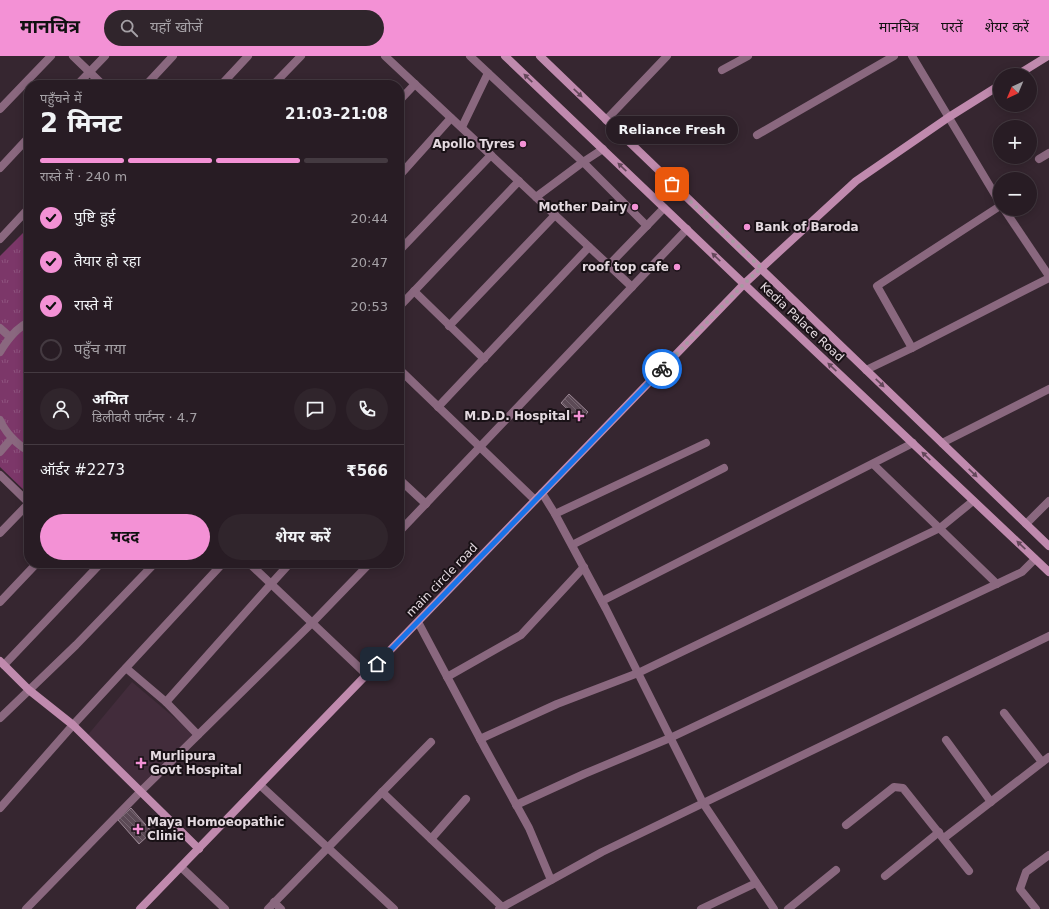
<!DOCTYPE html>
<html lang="hi">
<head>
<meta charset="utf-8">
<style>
	body { margin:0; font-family:"DejaVu Sans","Noto Sans Devanagari",sans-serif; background:#30252c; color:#f1f3f6; height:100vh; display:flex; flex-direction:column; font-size:15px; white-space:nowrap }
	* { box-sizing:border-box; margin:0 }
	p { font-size:13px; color:#a5a1a6 }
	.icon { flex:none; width:22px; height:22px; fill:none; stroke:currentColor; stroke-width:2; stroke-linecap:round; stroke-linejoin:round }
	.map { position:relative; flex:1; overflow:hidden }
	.drawer { position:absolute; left:24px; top:24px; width:380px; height:488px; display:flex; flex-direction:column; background:#281c24; border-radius:16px; box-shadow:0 2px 10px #0003,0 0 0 1px #443a41 }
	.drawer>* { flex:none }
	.needle { width:26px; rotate:224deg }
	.buttons { position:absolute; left:993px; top:12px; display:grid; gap:8px }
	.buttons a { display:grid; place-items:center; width:44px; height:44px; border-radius:50%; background:#281c24; box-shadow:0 2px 10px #0003,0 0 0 1px #443a41; font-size:20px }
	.pin { position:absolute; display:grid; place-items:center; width:34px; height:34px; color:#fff; margin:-17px; border-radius:8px; box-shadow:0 2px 6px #0006 }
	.courier { position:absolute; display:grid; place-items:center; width:40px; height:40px; margin:-20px; border:3px solid #1a73e8; border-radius:50%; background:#fff; color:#222; box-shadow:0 1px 5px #0007 }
	.bubble { position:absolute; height:28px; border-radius:14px; background:#281c24; box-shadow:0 2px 10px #0003,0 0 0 1px #443a41; font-size:13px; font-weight:700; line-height:28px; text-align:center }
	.summary em { font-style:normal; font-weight:700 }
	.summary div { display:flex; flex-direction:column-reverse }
	.summary { display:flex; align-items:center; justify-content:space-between; height:68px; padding:0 16px }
	h1 { font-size:26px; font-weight:700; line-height:30px }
	.bar { display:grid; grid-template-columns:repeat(4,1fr); gap:6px 4px; align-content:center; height:48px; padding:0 16px }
	.bar i { height:5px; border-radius:3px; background:#443a41 }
	.bar .selected { background:#f391d5 }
	.bar p { grid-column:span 4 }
	.line { display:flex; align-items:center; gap:10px; padding:0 16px; border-top:1px solid #443a41 }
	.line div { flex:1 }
	.round { display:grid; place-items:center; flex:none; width:42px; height:42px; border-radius:21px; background:#30252c }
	ol { padding:0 16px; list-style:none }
	li { display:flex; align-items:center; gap:12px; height:44px }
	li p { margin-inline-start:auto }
	li .icon { padding:4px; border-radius:50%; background:#f391d5; color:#111; stroke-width:4 }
	li:last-child { color:#a5a1a6 }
	li i { width:22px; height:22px; border:2px solid #443a41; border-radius:50% }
	.cta { display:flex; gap:8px; margin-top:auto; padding:8px 16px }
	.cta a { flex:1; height:46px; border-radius:24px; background:#f391d5; color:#111; font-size:16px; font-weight:700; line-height:46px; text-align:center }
	.cta a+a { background:#30252c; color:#f1f3f6 }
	header { display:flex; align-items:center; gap:24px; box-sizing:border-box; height:56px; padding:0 20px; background:#f391d5; color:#111 }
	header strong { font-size:19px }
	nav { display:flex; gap:22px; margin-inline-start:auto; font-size:14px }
	.search { width:280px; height:36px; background:#30252c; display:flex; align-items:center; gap:10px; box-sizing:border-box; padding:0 14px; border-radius:22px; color:#a5a1a6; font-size:15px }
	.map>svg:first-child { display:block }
	.built { fill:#422c3b }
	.grass { fill:url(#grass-tufts) }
	.building { fill:url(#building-back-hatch); stroke:#9a8693 }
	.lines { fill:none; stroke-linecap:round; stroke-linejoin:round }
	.street { stroke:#8a687f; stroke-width:8 }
	.secondary { stroke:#c08aae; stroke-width:8 }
	.oneway { fill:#64475a }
	.done { stroke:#a79ba2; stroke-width:4; stroke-dasharray:0 7.2 }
	.route { stroke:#1a73e8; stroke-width:5 }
	.poi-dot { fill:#f391d5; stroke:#191116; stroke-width:1.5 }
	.labels { text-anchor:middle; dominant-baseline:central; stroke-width:4; stroke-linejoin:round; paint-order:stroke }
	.poi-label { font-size:12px; font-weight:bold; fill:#e4dae0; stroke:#191116; text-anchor:end }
	.street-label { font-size:12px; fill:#e4dae0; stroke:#191116 }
</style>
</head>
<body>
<header>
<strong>मानचित्र</strong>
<div class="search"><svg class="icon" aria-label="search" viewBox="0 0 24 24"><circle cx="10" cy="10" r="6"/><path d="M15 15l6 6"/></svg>यहाँ खोजें</div>
<nav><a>मानचित्र</a><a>परतें</a><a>शेयर करें</a></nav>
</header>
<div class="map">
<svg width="1049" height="853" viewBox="0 0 1049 853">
	<defs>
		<pattern id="grass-tufts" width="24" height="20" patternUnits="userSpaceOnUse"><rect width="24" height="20" fill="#7c3769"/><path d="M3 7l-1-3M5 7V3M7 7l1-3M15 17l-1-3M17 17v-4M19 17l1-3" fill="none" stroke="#8e537e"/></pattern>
		<pattern id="building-back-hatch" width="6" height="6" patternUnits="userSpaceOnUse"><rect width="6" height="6" fill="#5c4a56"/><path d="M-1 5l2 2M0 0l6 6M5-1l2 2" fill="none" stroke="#73646e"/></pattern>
	</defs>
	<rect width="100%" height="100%" fill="#362630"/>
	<polygon class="built" points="132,626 195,679 141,735 87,680"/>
	<polygon class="grass" points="29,171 29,439 0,411 0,200"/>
	<g class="building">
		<polygon points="569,338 588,356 580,365 561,347"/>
		<polygon points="131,752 152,776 139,788 118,764"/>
	</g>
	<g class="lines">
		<g class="street">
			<polyline points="73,0 103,29"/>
			<polyline points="385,0 632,231"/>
			<polyline points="470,0 583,106 647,170"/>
			<polyline points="912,0 1000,147"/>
			<polyline points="722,14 748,0"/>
			<polyline points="77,29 105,0"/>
			<polyline points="146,29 173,0"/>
			<polyline points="221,29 248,0"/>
			<polyline points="273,29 301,0"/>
			<polyline points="399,45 415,28"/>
			<polyline points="0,53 51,0"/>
			<polyline points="606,64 667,0"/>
			<polyline points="462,71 488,17"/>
			<polyline points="757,79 894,0"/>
			<polyline points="1039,103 1049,97"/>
			<polyline points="0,112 29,81"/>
			<polyline points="399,120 451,62"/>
			<polyline points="536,141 583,106 603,93"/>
			<polyline points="1004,153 1049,220"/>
			<polyline points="0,183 29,152"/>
			<polyline points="399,195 491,99"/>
			<polyline points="609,209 664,152"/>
			<polyline points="414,235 484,303"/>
			<polyline points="399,251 519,125"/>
			<polyline points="449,270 555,159"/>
			<polyline points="0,272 10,281"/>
			<polyline points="912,292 877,230 1000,150"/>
			<path d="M0 296C7 284 16 272 29 266"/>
			<polyline points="399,313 535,444"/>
			<polyline points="866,314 912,292 1049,222"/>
			<polyline points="438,351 589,191"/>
			<path d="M0 364C5 376 17 389 29 395"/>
			<polyline points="942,387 1049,333"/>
			<polyline points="0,396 12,382"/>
			<polyline points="873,408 997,528"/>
			<polyline points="0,419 29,447"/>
			<polyline points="399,423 426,448"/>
			<polyline points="542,437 555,458 606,553 703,747 774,853"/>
			<polyline points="555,458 706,387"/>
			<polyline points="1026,468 1049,445"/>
			<polyline points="399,476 687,173"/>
			<polyline points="0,477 29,447"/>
			<polyline points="572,489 724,412"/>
			<polyline points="249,507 367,619"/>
			<polyline points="602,545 913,387"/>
			<polyline points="0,546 37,507"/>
			<polyline points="418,566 486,694 529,772 551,824"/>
			<polyline points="4,609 101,507"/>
			<polyline points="126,612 166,646 198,679"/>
			<polyline points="447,621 521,579 584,511"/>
			<polyline points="166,646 271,528 290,507"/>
			<polyline points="1004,657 1042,706"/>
			<polyline points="0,662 76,589 155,507"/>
			<polyline points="480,683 557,648 638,617 940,472 973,445"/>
			<polyline points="946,684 991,746"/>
			<polyline points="260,729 394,853"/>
			<polyline points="382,736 502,851"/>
			<polyline points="516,749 584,718 670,682 1022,516 1035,503"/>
			<polyline points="0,752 73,669 223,507"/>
			<polyline points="846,769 894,731 903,732 969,815"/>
			<polyline points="944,782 1049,701"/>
			<polyline points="431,783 466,743"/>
			<polyline points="181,811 225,853"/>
			<polyline points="885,820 939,776"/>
			<polyline points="274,846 281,853"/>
			<polyline points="26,853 141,735 312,567 370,507"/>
			<polyline points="268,853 431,686"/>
			<polyline points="499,853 602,796 1049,580"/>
			<polyline points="701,853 756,827"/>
			<polyline points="788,853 836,814"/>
			<polyline points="1036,853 1020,833 1026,816 1049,799"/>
		</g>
		<g class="secondary">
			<polyline points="505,0 744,228 1049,516"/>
			<polyline points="540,0 1049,490"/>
			<polyline points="1017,19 1048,0"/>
			<polyline points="0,605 29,634 73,669 199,793"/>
			<polyline points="140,853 744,228 856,125 949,61 1000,29"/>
		</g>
	</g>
	<defs><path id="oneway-solid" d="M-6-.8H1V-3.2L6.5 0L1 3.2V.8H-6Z"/></defs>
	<g class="oneway">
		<use href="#oneway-solid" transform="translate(528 22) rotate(-136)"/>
		<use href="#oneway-solid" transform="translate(578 37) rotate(44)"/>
		<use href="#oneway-solid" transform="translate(622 111) rotate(-136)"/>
		<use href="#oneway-solid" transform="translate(716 201) rotate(-136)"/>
		<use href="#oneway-solid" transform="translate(832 311) rotate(-137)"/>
		<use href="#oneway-solid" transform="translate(880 327) rotate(44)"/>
		<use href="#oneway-solid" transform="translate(926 400) rotate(-136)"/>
		<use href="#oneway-solid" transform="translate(973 417) rotate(44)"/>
		<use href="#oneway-solid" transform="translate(1021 489) rotate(-137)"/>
	</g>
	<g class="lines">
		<polyline class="done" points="662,313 744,228 761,212 672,128"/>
		<polyline class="route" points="377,608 662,313"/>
	</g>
	<g class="poi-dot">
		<circle cx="523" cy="88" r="4"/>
		<circle cx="635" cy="151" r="4"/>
		<circle cx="747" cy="171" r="4"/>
		<circle cx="677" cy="211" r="4"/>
		<path d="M577 354h4v4h4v4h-4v4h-4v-4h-4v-4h4z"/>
		<path d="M139 701h4v4h4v4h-4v4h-4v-4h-4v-4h4z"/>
		<path d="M136 767h4v4h4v4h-4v4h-4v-4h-4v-4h4z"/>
	</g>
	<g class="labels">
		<g class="poi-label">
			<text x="515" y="88">Apollo Tyres</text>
			<text x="627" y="151">Mother Dairy</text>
			<text x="755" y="171" text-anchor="start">Bank of Baroda</text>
			<text x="669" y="211">roof top cafe</text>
			<text x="570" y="360">M.D.D. Hospital</text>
			<text x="150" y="700" text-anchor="start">Murlipura<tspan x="150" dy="14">Govt Hospital</tspan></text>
			<text x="147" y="766" text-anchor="start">Maya Homoeopathic<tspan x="147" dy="14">Clinic</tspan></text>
		</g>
		<g class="street-label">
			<text transform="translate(802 266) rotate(43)">Kedia Palace Road</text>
			<text transform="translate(442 524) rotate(-46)">main circle road</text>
		</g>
	</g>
</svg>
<div class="buttons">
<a><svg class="needle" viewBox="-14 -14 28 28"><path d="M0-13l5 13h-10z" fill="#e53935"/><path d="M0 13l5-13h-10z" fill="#a5a1a6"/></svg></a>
<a>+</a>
<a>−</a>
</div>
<div class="pin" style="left:672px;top:128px;background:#ea580c"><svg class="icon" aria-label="bag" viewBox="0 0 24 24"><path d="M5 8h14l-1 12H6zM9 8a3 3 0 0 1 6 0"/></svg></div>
<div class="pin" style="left:377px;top:608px;background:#1f2937"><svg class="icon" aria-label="home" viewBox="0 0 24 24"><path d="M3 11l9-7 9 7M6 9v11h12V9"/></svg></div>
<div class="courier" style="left:662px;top:313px"><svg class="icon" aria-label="bike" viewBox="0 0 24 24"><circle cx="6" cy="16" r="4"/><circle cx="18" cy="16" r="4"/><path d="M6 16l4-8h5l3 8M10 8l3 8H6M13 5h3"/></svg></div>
<div class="bubble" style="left:606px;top:60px;width:132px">Reliance Fresh</div>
<section class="drawer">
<div class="summary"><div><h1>2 मिनट</h1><p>पहुँचने में</p></div><em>21:03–21:08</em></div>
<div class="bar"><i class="selected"></i><i class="selected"></i><i class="selected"></i><i></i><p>रास्ते में · 240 m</p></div>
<ol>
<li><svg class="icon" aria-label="check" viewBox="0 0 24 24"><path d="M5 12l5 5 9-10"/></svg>पुष्टि हुई<p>20:44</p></li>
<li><svg class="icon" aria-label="check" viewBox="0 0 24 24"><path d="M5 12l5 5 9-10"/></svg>तैयार हो रहा<p>20:47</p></li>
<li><svg class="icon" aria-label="check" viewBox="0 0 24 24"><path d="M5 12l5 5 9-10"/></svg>रास्ते में<p>20:53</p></li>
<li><i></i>पहुँच गया</li>
</ol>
<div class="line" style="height:72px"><a class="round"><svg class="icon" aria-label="person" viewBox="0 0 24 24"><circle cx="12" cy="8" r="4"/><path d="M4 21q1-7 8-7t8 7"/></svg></a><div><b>अमित</b><p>डिलीवरी पार्टनर · 4.7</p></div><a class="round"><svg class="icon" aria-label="chat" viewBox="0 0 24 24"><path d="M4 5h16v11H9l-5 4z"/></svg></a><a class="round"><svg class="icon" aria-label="phone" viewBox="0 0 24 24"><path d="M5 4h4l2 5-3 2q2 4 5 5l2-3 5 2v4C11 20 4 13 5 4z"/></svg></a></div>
<div class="line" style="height:52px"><div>ऑर्डर #2273</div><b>₹566</b></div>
<div class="cta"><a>मदद</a><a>शेयर करें</a></div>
</section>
</div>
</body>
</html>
